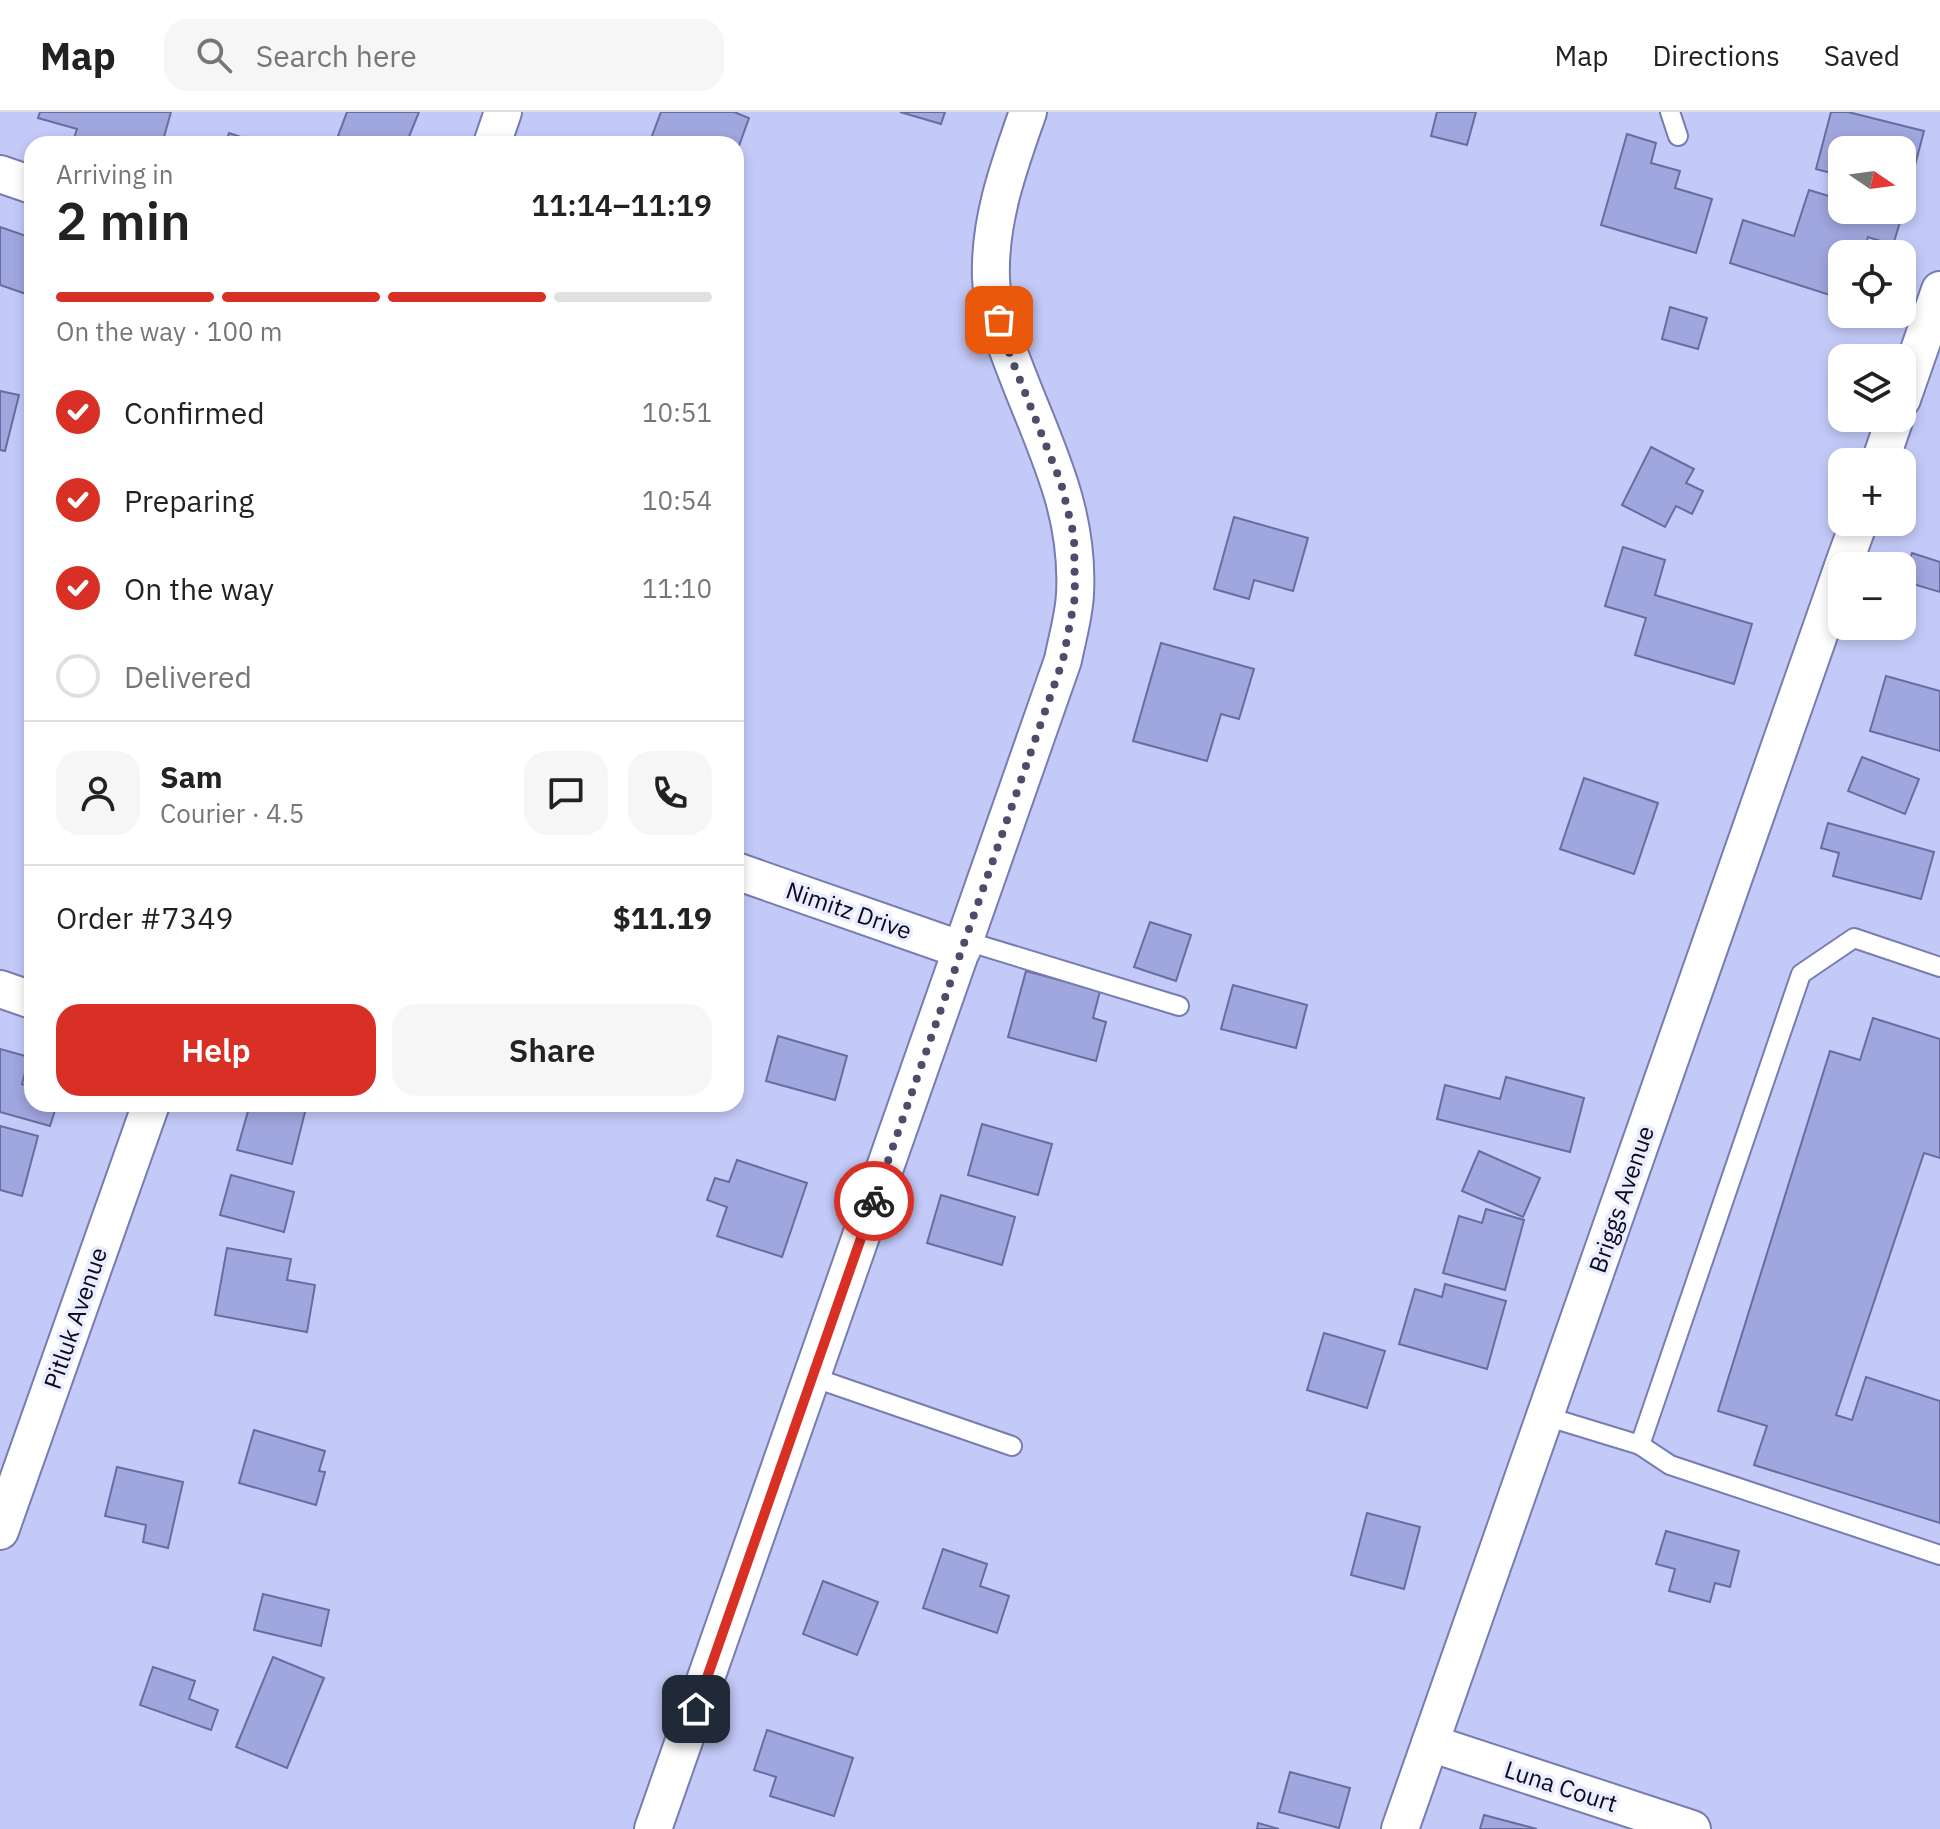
<!DOCTYPE html>
<html lang="en">
<head>
<meta charset="utf-8">
<style>
	body { margin:0; font-family:"IBM Plex Sans",sans-serif; background:#f6f6f6; color:#222; height:100vh; display:flex; flex-direction:column; font-size:30px; white-space:nowrap }
	* { box-sizing:border-box; margin:0 }
	p { font-size:26px; color:#767676 }
	.icon { flex:none; width:44px; height:44px; fill:none; stroke:currentColor; stroke-width:2; stroke-linecap:round; stroke-linejoin:round }
	.map { position:relative; flex:1; overflow:hidden }
	.side { position:absolute; left:24px; top:24px; width:720px; height:976px; display:flex; flex-direction:column; background:#fff; border-radius:24px; box-shadow:0 4px 12px #0003 }
	.side>* { flex:none }
	.needle { width:52px; rotate:103deg }
	.tools { position:absolute; left:1828px; top:24px; display:grid; gap:16px }
	.tools a { display:grid; place-items:center; width:88px; height:88px; border-radius:16px; background:#fff; box-shadow:0 4px 12px #0003; font-size:40px }
	.pin { position:absolute; display:grid; place-items:center; width:68px; height:68px; color:#fff; margin:-34px; border-radius:16px; box-shadow:0 4px 12px #0006 }
	.courier { position:absolute; display:grid; place-items:center; width:80px; height:80px; margin:-40px; border:6px solid #d93025; border-radius:50%; background:#fff; color:#222; box-shadow:0 2px 10px #0007 }
	.overview em { font-style:normal; font-weight:600 }
	.overview div { display:flex; flex-direction:column-reverse }
	.overview { display:flex; align-items:center; justify-content:space-between; height:136px; padding:0 32px }
	h1 { font-size:52px; font-weight:600; line-height:60px }
	.bar { display:grid; grid-template-columns:repeat(4,1fr); gap:12px 8px; align-content:center; height:96px; padding:0 32px }
	.bar i { height:10px; border-radius:6px; background:#e0e0e0 }
	.bar .current { background:#d93025 }
	.bar p { grid-column:span 4 }
	.line { display:flex; align-items:center; gap:20px; padding:0 32px; border-top:2px solid #e0e0e0 }
	.line div { flex:1 }
	.round { display:grid; place-items:center; flex:none; width:84px; height:84px; border-radius:24px; background:#f6f6f6 }
	ol { padding:0 32px; list-style:none }
	li { display:flex; align-items:center; gap:24px; height:88px }
	li p { margin-inline-start:auto }
	li .icon { padding:8px; border-radius:50%; background:#d93025; color:#fff; stroke-width:4 }
	li:last-child { color:#767676 }
	li i { width:44px; height:44px; border:4px solid #e0e0e0; border-radius:50% }
	.button { display:flex; gap:16px; margin-top:auto; padding:16px 32px }
	.button a { flex:1; height:92px; border-radius:24px; background:#d93025; color:#fff; font-size:32px; font-weight:600; line-height:92px; text-align:center }
	.button a+a { background:#f6f6f6; color:#222 }
	header { display:flex; align-items:center; gap:48px; box-sizing:border-box; height:112px; padding:0 40px; background:#fff; border-bottom:2px solid #e0e0e0 }
	header strong { font-size:38px }
	nav { display:flex; gap:44px; margin-inline-start:auto; font-size:28px }
	.search { width:560px; height:72px; background:#f6f6f6; display:flex; align-items:center; gap:20px; box-sizing:border-box; padding:0 28px; border-radius:24px; color:#767676; font-size:30px }
	.map>svg:first-child { display:block }
	.building { fill:#a0a6de; stroke:#686da1; stroke-width:2 }
	.lines { fill:none; stroke-linecap:round; stroke-linejoin:round }
	.lane-casing { stroke:#777cb1; stroke-width:22 }
	.street-casing { stroke:#777cb1; stroke-width:40 }
	.lane { stroke:#fff; stroke-width:18 }
	.street { stroke:#fff; stroke-width:36 }
	.done { stroke:#4b4d6a; stroke-width:8; stroke-dasharray:0 14.4 }
	.route { stroke:#d93025; stroke-width:10 }
	.labels { text-anchor:middle; dominant-baseline:central; stroke-width:7; stroke-linejoin:round; paint-order:stroke }
	.street-label { font-size:24px; fill:#0a0a1e; stroke:#eaedff }
</style>
</head>
<body>
<header>
<strong>Map</strong>
<div class="search"><svg class="icon" aria-label="search" viewBox="0 0 24 24"><circle cx="10" cy="10" r="6"/><path d="M15 15l6 6"/></svg>Search here</div>
<nav><a>Map</a><a>Directions</a><a>Saved</a></nav>
</header>
<div class="map">
<svg width="1940" height="1717" viewBox="0 0 1940 1717">
	<rect width="100%" height="100%" fill="#c4caf8"/>
	<g class="building">
		<polygon points="40,0 171,0 162,32 124,32 105,27 104,32 72,32 77,17 38,6"/>
		<polygon points="347,0 419,0 406,32 358,32 338,24"/>
		<polygon points="661,0 734,0 749,6 736,42 736,32 649,32"/>
		<polygon points="900,0 945,0 941,12"/>
		<polygon points="1437,0 1476,0 1467,33 1431,24"/>
		<polygon points="1831,0 1848,0 1924,19 1908,80 1902,79 1902,38 1842,38 1842,64 1816,57"/>
		<polygon points="229,21 262,32 225,32"/>
		<polygon points="1627,22 1656,31 1651,51 1680,59 1675,76 1712,87 1696,141 1601,113"/>
		<polygon points="1809,78 1842,88 1842,98 1873,98 1901,107 1893,133 1868,125 1863,142 1842,142 1842,150 1830,183 1730,151 1743,108 1794,124"/>
		<polygon points="0,115 32,126 32,184 0,173"/>
		<polygon points="1670,195 1707,206 1698,237 1662,227"/>
		<polygon points="0,279 19,283 5,339 0,338"/>
		<polygon points="1651,335 1694,357 1686,371 1703,379 1692,402 1676,394 1665,415 1622,393"/>
		<polygon points="1234,405 1308,426 1293,479 1254,468 1249,487 1214,477"/>
		<polygon points="1623,435 1665,448 1655,483 1752,512 1734,572 1635,543 1646,506 1605,494"/>
		<polygon points="1912,441 1940,450 1940,480 1903,469"/>
		<polygon points="1161,531 1254,557 1239,607 1221,602 1207,649 1133,629"/>
		<polygon points="1886,564 1940,579 1940,639 1870,619"/>
		<polygon points="1862,645 1919,667 1905,702 1848,679"/>
		<polygon points="1584,666 1658,691 1634,762 1560,737"/>
		<polygon points="1828,711 1934,740 1921,787 1833,764 1839,741 1821,736"/>
		<polygon points="1150,810 1191,823 1176,869 1134,855"/>
		<polygon points="1026,859 1100,879 1093,906 1106,910 1096,949 1008,925"/>
		<polygon points="1233,873 1307,893 1296,936 1221,917"/>
		<polygon points="1873,906 1940,927 1940,1046 1924,1041 1836,1303 1852,1308 1866,1265 1940,1289 1940,1411 1754,1353 1767,1314 1718,1299 1830,939 1860,948"/>
		<polygon points="778,924 847,944 835,988 766,969"/>
		<polygon points="0,937 29,945 22,972 32,975 32,992 57,992 50,1014 0,1000"/>
		<polygon points="1506,965 1584,986 1570,1040 1437,1007 1445,973 1500,987"/>
		<polygon points="250,992 307,992 292,1052 237,1038"/>
		<polygon points="982,1012 1052,1032 1038,1083 968,1063"/>
		<polygon points="0,1014 38,1024 22,1084 0,1078"/>
		<polygon points="1479,1039 1540,1066 1523,1105 1462,1079"/>
		<polygon points="737,1048 807,1071 782,1145 717,1124 727,1095 707,1088 715,1066 729,1070"/>
		<polygon points="231,1063 294,1080 284,1120 220,1103"/>
		<polygon points="941,1083 1015,1105 1002,1153 927,1131"/>
		<polygon points="1486,1097 1524,1108 1505,1178 1443,1161 1459,1104 1482,1111"/>
		<polygon points="227,1136 291,1147 287,1168 315,1173 307,1220 215,1203"/>
		<polygon points="1445,1172 1506,1189 1487,1257 1399,1232 1415,1177 1442,1185"/>
		<polygon points="1324,1221 1385,1239 1367,1296 1307,1278"/>
		<polygon points="254,1318 325,1339 319,1359 325,1360 316,1393 239,1371"/>
		<polygon points="117,1355 183,1370 168,1436 143,1430 146,1413 105,1404"/>
		<polygon points="1367,1401 1420,1415 1404,1477 1351,1463"/>
		<polygon points="1666,1419 1739,1439 1730,1475 1715,1471 1710,1490 1669,1479 1675,1457 1656,1452"/>
		<polygon points="943,1437 987,1452 980,1474 1009,1484 997,1521 923,1496"/>
		<polygon points="823,1469 878,1490 857,1543 803,1522"/>
		<polygon points="263,1482 329,1498 321,1534 254,1518"/>
		<polygon points="273,1545 324,1566 287,1656 236,1635"/>
		<polygon points="153,1555 195,1569 189,1587 218,1598 211,1618 140,1593"/>
		<polygon points="767,1618 853,1646 834,1704 770,1684 776,1665 754,1658"/>
		<polygon points="1290,1660 1350,1676 1339,1716 1279,1700"/>
		<polygon points="1484,1703 1537,1717 1480,1717"/>
		<polygon points="1258,1711 1279,1717 1257,1717"/>
	</g>
	<g class="lines">
		<defs>
			<g id="lane">
				<polyline points="1670,0 1678,24"/>
				<polyline points="966,829 1179,894"/>
				<polyline points="812,1265 1012,1334"/>
				<polyline points="1545,1304 1640,1333 1670,1353 1940,1443"/>
				<polyline points="1640,1333 1801,862 1854,826 1940,855"/>
			</g>
			<g id="street">
				<polyline points="492,32 503,0"/>
				<polyline points="0,62 32,73"/>
				<polyline points="1902,287 1940,178"/>
				<polyline points="1880,350 1895,306"/>
				<polyline points="1843,454 1859,410"/>
				<polyline points="736,759 962,838"/>
				<polyline points="0,877 32,888"/>
				<polyline points="0,1419 151,992"/>
				<polyline points="1430,1631 1692,1717"/>
				<path d="M653 1717 1063 548C1067 527 1074 504 1075 482 1079 405 1051 347 1023 277 1010 243 992 203 991 166 989 108 1009 54 1028 0"/>
				<polyline points="1400,1717 1842,457"/>
			</g>
		</defs>
		<use href="#lane" class="lane-casing"/>
		<use href="#street" class="street-casing"/>
		<use href="#lane" class="lane"/>
		<use href="#street" class="street"/>
	</g>
	<g class="lines">
		<polyline class="done" points="874,1089 1063,548 1075,485 1074,424 1061,371 1010,243 999,208"/>
		<polyline class="route" points="696,1597 874,1089"/>
	</g>
	<g class="labels">
		<g class="street-label">
			<text transform="translate(849 798) rotate(19)">Nimitz Drive</text>
			<text transform="translate(1621 1087) rotate(-71)">Briggs Avenue</text>
			<text transform="translate(75 1206) rotate(-71)">Pitluk Avenue</text>
			<text transform="translate(1561 1674) rotate(18)">Luna Court</text>
		</g>
	</g>
</svg>
<div class="tools">
<a><svg class="needle" viewBox="-14 -14 28 28"><path d="M0-13l5 13h-10z" fill="#e53935"/><path d="M0 13l5-13h-10z" fill="#767676"/></svg></a>
<a><svg class="icon" aria-label="locate" viewBox="0 0 24 24"><circle cx="12" cy="12" r="6"/><path d="M12 2v4M12 18v4M2 12h4M18 12h4"/></svg></a>
<a><svg class="icon" aria-label="layers" viewBox="0 0 24 24"><path d="M12 4l9 5-9 5-9-5zM3 14l9 5 9-5"/></svg></a>
<a>+</a>
<a>−</a>
</div>
<div class="pin" style="left:999px;top:208px;background:#ea580c"><svg class="icon" aria-label="bag" viewBox="0 0 24 24"><path d="M5 8h14l-1 12H6zM9 8a3 3 0 0 1 6 0"/></svg></div>
<div class="pin" style="left:696px;top:1597px;background:#1f2937"><svg class="icon" aria-label="home" viewBox="0 0 24 24"><path d="M3 11l9-7 9 7M6 9v11h12V9"/></svg></div>
<div class="courier" style="left:874px;top:1089px"><svg class="icon" aria-label="bike" viewBox="0 0 24 24"><circle cx="6" cy="16" r="4"/><circle cx="18" cy="16" r="4"/><path d="M6 16l4-8h5l3 8M10 8l3 8H6M13 5h3"/></svg></div>
<section class="side">
<div class="overview"><div><h1>2 min</h1><p>Arriving in</p></div><em>11:14–11:19</em></div>
<div class="bar"><i class="current"></i><i class="current"></i><i class="current"></i><i></i><p>On the way · 100 m</p></div>
<ol>
<li><svg class="icon" aria-label="check" viewBox="0 0 24 24"><path d="M5 12l5 5 9-10"/></svg>Confirmed<p>10:51</p></li>
<li><svg class="icon" aria-label="check" viewBox="0 0 24 24"><path d="M5 12l5 5 9-10"/></svg>Preparing<p>10:54</p></li>
<li><svg class="icon" aria-label="check" viewBox="0 0 24 24"><path d="M5 12l5 5 9-10"/></svg>On the way<p>11:10</p></li>
<li><i></i>Delivered</li>
</ol>
<div class="line" style="height:144px"><a class="round"><svg class="icon" aria-label="person" viewBox="0 0 24 24"><circle cx="12" cy="8" r="4"/><path d="M4 21q1-7 8-7t8 7"/></svg></a><div><b>Sam</b><p>Courier · 4.5</p></div><a class="round"><svg class="icon" aria-label="chat" viewBox="0 0 24 24"><path d="M4 5h16v11H9l-5 4z"/></svg></a><a class="round"><svg class="icon" aria-label="phone" viewBox="0 0 24 24"><path d="M5 4h4l2 5-3 2q2 4 5 5l2-3 5 2v4C11 20 4 13 5 4z"/></svg></a></div>
<div class="line" style="height:104px"><div>Order #7349</div><b>$11.19</b></div>
<div class="button"><a>Help</a><a>Share</a></div>
</section>
</div>
</body>
</html>
